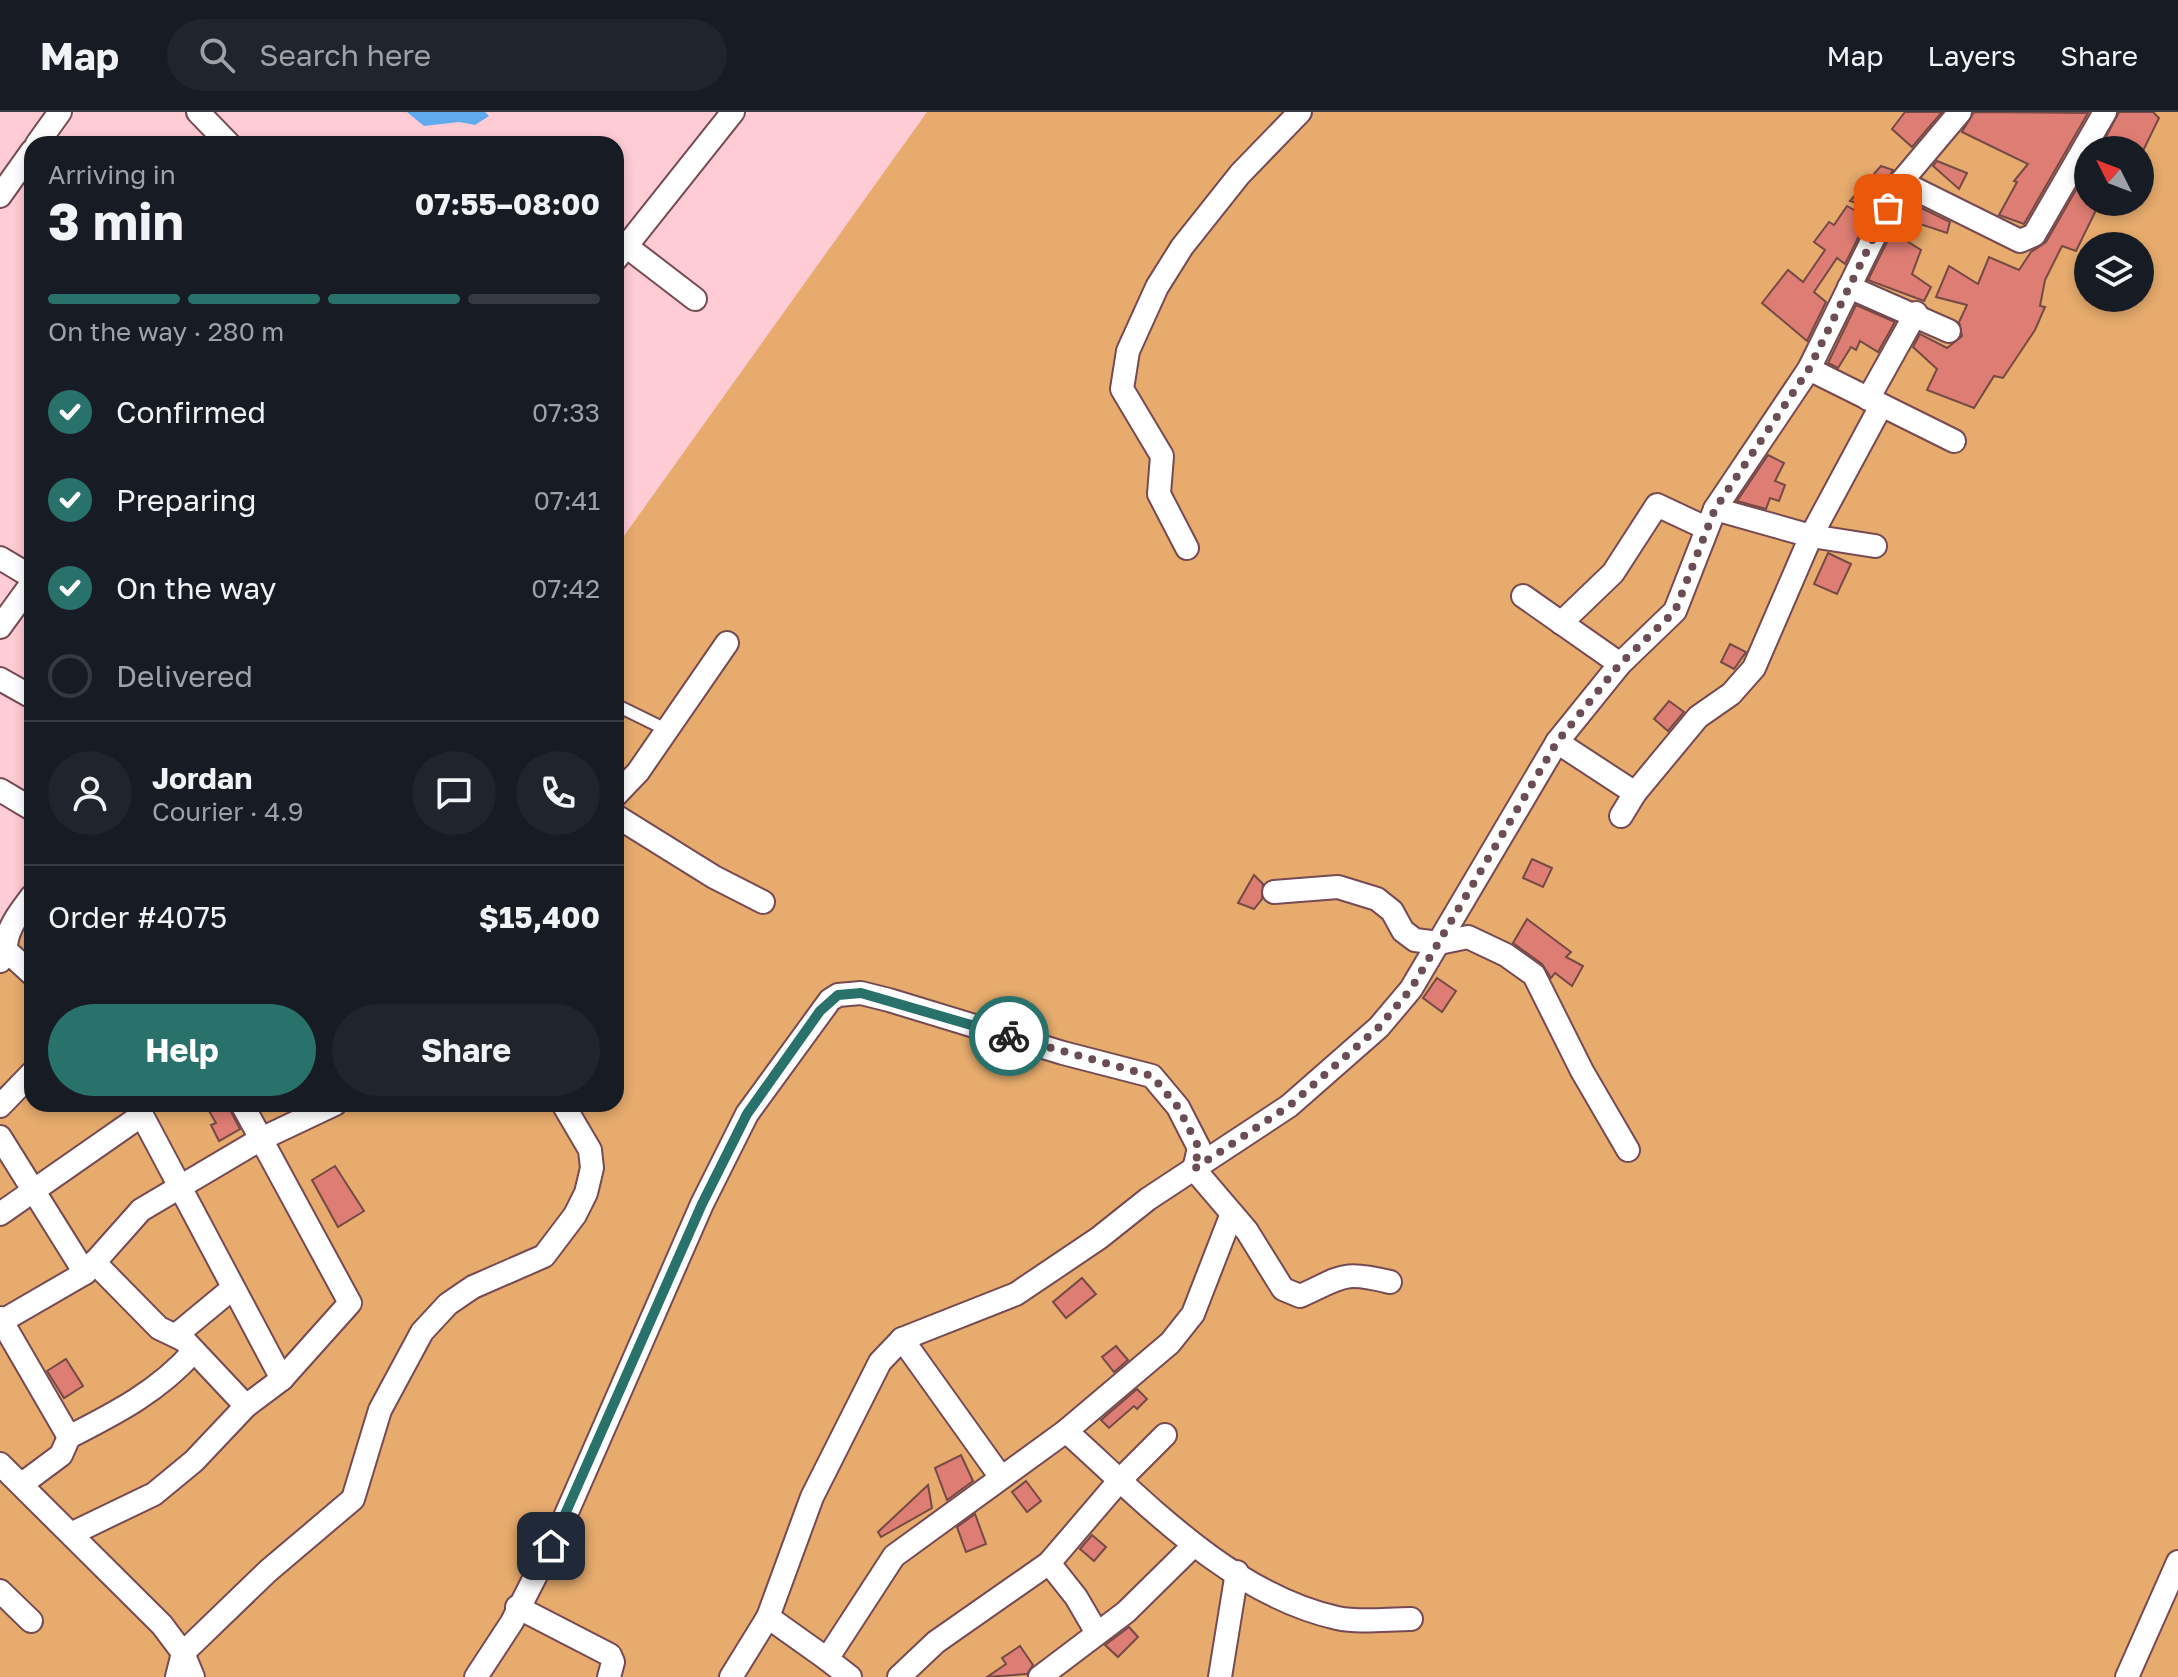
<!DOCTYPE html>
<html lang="en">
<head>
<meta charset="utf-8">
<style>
	body { margin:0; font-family:"Golos Text",sans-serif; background:#20242c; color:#f1f3f6; height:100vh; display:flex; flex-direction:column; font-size:30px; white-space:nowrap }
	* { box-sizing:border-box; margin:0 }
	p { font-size:26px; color:#9ea1a6 }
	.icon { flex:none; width:44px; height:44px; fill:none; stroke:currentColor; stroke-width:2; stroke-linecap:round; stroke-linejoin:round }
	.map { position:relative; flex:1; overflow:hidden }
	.sheet { position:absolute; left:24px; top:24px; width:600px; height:976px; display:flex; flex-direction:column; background:#171b24; border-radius:24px; box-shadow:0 4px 12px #0003 }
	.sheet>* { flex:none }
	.needle { width:52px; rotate:312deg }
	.fabs { position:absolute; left:2074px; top:24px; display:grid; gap:16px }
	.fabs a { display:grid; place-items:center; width:80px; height:80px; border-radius:50%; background:#171b24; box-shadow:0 4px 12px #0003; font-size:40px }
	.pin { position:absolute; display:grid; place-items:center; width:68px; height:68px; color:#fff; margin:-34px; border-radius:16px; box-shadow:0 4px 12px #0006 }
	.courier { position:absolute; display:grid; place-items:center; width:80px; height:80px; margin:-40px; border:6px solid #29716b; border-radius:50%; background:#fff; color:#222; box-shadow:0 2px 10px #0007 }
	.headline em { font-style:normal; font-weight:700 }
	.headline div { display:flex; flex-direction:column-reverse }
	.headline { display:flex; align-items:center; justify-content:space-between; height:136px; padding:0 24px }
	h1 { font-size:52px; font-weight:700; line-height:60px }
	.bar { display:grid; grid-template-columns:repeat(4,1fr); gap:12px 8px; align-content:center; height:96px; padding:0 24px }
	.bar i { height:10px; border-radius:6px; background:#363941 }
	.bar .active { background:#29716b }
	.bar p { grid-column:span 4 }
	.line { display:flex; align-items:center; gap:20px; padding:0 24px; border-top:2px solid #363941 }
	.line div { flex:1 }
	.round { display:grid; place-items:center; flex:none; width:84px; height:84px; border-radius:42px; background:#20242c }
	ol { padding:0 24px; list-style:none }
	li { display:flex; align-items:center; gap:24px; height:88px }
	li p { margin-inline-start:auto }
	li .icon { padding:8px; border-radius:50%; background:#29716b; color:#fff; stroke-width:4 }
	li:last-child { color:#9ea1a6 }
	li i { width:44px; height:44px; border:4px solid #363941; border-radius:50% }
	.primary-button { display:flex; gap:16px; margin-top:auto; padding:16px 24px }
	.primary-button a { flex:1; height:92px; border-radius:48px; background:#29716b; color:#fff; font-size:32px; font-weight:700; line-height:92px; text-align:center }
	.primary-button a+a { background:#20242c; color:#f1f3f6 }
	header { display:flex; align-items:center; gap:48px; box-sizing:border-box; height:112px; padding:0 40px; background:#171b24; border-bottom:2px solid #363941 }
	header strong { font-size:38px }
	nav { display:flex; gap:44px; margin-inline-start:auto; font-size:28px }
	.search { width:560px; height:72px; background:#20242c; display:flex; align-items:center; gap:20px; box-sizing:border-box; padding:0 28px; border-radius:44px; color:#9ea1a6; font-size:30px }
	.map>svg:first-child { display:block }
	.green { fill:#e6ab6d; fill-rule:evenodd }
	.water { fill:#60abed }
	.building { fill:#de7d73; stroke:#754a45; stroke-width:2 }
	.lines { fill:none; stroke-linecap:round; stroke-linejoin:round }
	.service-casing { stroke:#754a52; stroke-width:15 }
	.minor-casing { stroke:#754a52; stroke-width:26 }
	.service { stroke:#fff; stroke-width:11 }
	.minor { stroke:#fff; stroke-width:22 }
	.done { stroke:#6a4e53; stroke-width:8; stroke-dasharray:0 14.4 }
	.route { stroke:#29716b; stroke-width:10 }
</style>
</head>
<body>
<header>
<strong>Map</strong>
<div class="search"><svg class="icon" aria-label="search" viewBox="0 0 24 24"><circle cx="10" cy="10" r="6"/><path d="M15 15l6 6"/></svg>Search here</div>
<nav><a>Map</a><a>Layers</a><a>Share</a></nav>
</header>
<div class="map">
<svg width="2178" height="1565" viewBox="0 0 2178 1565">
	<rect width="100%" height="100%" fill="#ffcbd4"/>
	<path class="green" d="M927 0H2178V1565H0V834L32 790V992H616V435ZM2088 38H2140V90H2088ZM2088 134H2140V186H2088Z"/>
	<polygon class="water" points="407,0 485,0 489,4 475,13 459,10 424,14"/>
	<g class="building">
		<polygon points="1905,0 1942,0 1912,35 1892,17"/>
		<polygon points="1974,0 2088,1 2024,112 1999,103 2017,70 2014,69 2028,52 1962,20"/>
		<polygon points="2119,0 2153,0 2159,6 2142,41 2140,38 2099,38"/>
		<polygon points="1937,49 1967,61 1959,77 1933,54"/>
		<polygon points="1881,54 1893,58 1873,96 1850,89"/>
		<polygon points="2088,57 2088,90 2100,90 2076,139 2062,134 2045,168 2040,194 2045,195 2035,218 2003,266 1994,264 1974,296 1927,278 1937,257 1913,235 1920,222 1947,236 1962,224 1959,210 1967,193 1936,185 1949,154 1978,172 1989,145 2019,158 2031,140 2046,130"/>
		<polygon points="1907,89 1950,110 1947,121 1899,105"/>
		<polygon points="1847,94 1868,106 1845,152 1837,146 1814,180 1826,190 1807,229 1762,191 1788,158 1803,170 1825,138 1814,130 1829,110 1834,113"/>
		<polygon points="1892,120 1921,138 1912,162 1931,175 1924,189 1868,168"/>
		<polygon points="1856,193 1895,210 1878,240 1860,229 1856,238 1851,235 1838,256 1828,251"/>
		<polygon points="1768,343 1784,351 1775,369 1785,373 1779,389 1770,386 1766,397 1737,389"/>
		<polygon points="1828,441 1851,452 1837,482 1814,472"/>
		<polygon points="1730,532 1746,540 1734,557 1721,550"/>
		<polygon points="1669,589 1684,600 1668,619 1654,607"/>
		<polygon points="1532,747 1552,756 1543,775 1523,766"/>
		<polygon points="1254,763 1263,772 1262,787 1254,797 1238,791"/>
		<polygon points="1527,807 1571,840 1566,845 1583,854 1572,874 1555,861 1551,866 1542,852 1513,831"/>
		<polygon points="1437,866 1456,879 1442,900 1423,886"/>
		<polygon points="205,992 227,992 240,1017 219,1029 211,1013 216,1011"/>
		<polygon points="335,1054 364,1099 338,1115 312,1068"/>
		<polygon points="1082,1166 1096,1182 1066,1206 1053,1190"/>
		<polygon points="1116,1234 1128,1248 1114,1260 1102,1245"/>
		<polygon points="66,1247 83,1274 64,1286 47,1259"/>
		<polygon points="1137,1277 1147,1287 1137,1297 1134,1294 1109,1316 1101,1308"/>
		<polygon points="961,1343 973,1369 947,1388 935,1356"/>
		<polygon points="1026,1369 1041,1389 1027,1400 1012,1380"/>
		<polygon points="928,1373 932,1396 881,1425 878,1420"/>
		<polygon points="975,1402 986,1432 966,1440 957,1415"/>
		<polygon points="1092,1423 1106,1435 1094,1449 1080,1437"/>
		<polygon points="1129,1515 1138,1525 1118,1545 1105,1533"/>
		<polygon points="1020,1534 1033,1553 1027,1562 987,1565 1006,1552 1002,1546"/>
	</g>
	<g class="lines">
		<defs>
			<polyline id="service" points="616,593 667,618"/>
			<g id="minor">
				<polyline points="198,0 229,32"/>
				<polyline points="37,32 60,0"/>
				<polyline points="1901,70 2020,129 2034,123 2105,0"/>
				<polyline points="0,84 32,39"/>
				<polyline points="626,134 695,187"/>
				<polyline points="616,147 733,0"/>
				<polyline points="1849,175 1949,219"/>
				<polyline points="1809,257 1954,329"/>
				<polyline points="1868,287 1916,201"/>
				<polyline points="1715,397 1811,424 1875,434"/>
				<polyline points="1187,436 1159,382 1162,344 1122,277 1128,239 1157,175 1182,135 1240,62 1300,0"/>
				<polyline points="0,446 32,465"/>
				<polyline points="1523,484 1620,552"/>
				<polyline points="1561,511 1613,461 1657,393 1706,416"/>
				<polyline points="0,515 32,471"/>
				<polyline points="0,567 32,585"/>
				<polyline points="1557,630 1635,681"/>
				<polyline points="0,678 32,697"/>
				<polyline points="616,683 638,660 727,531"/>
				<polyline points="616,704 714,765 763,790"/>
				<polyline points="1621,704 1635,681 1698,605 1731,582 1754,556 1811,424 1881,294"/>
				<polyline points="1274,780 1338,775 1377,787 1392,799 1403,819 1415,828 1439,831 1468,825 1506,843 1534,863 1582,959 1628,1038"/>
				<polyline points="7,839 32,862"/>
				<path d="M0 849C7 838 5 829 10 818 15 805 24 795 32 784"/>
				<polyline points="136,992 282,1267"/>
				<polyline points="0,994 32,961"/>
				<polyline points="0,1025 85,1161"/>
				<polyline points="0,1102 142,1003"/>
				<polyline points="94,1150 159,1216 184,1228"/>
				<polyline points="233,1176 181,1219 184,1228 246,1294"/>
				<path d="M0 1206 69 1325C116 1301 159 1279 194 1239"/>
				<polyline points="2,1209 85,1161 141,1098 261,1027 335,992"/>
				<polyline points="902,1227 1000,1364"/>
				<path d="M1066 1319C1144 1389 1230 1482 1337 1506 1361 1511 1387 1507 1411 1507"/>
				<polyline points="0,1352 162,1513 183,1541 193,1565"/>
				<polyline points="22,1372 61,1343 69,1325"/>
				<polyline points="73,1421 154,1382 194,1349 246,1294 282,1267 350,1191 242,992"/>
				<polyline points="1049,1451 1076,1485 1097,1521"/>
				<polyline points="0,1479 31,1509"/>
				<polyline points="517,1495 610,1543 613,1550 609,1565"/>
				<polyline points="768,1505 827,1547 894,1444 1066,1319 1170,1231 1193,1202 1231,1104"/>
				<polyline points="827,1547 850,1565"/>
				<polyline points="177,1565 183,1541 268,1459 353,1387 380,1298 422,1220 448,1192 473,1175 544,1144 575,1103 586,1081 592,1056 590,1038 563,992"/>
				<path d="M476 1565 512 1510 561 1414 702 1092 747 1002 830 888 838 883 861 881 889 888 1063 941 1152 964 1178 995 1199 1036 1194 1057 1247 1119 1283 1177 1300 1184C1343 1165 1341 1158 1390 1170"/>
				<polyline points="731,1565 768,1505 812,1385 880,1250 902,1227 1016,1182 1099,1126 1148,1087 1289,994 1379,915 1411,877 1557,630 1620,552 1675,499 1715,397 1809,257 1901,70 1960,0"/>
				<polyline points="899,1565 936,1530 1049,1451 1120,1368 1165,1323"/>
				<polyline points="1040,1565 1126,1500 1193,1434"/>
				<polyline points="1220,1565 1237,1460"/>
				<polyline points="2127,1565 2178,1450"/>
			</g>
		</defs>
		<use href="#service" class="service-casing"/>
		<use href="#minor" class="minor-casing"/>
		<use href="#service" class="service"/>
		<use href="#minor" class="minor"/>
	</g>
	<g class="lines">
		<polyline class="done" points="1009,924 1152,964 1178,995 1199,1036 1194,1057 1289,994 1379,915 1411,877 1557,630 1620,552 1675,499 1715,397 1809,257 1888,96"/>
		<polyline class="route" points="551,1434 702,1092 747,1002 820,899 838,883 861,881 1009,924"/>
	</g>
</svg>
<div class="fabs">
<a><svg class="needle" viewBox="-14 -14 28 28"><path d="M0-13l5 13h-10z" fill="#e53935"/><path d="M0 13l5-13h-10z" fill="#9ea1a6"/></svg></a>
<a><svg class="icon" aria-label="layers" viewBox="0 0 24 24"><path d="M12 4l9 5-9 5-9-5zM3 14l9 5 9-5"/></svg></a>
</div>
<div class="pin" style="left:1888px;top:96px;background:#ea580c"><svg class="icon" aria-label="bag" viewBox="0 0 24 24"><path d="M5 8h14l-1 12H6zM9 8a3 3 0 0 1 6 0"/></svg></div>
<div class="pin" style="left:551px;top:1434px;background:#1f2937"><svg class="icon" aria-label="home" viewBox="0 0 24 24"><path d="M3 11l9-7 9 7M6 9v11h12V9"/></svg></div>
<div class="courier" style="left:1009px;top:924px"><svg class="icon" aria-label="bike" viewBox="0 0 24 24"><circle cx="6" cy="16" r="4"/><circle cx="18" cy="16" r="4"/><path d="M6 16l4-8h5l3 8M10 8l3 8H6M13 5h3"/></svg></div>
<section class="sheet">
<div class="headline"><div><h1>3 min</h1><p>Arriving in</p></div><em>07:55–08:00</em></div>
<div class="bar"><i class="active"></i><i class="active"></i><i class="active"></i><i></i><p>On the way · 280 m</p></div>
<ol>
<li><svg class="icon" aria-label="check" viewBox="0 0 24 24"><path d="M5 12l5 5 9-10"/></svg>Confirmed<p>07:33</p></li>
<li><svg class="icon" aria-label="check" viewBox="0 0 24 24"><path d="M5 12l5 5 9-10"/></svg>Preparing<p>07:41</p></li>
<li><svg class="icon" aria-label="check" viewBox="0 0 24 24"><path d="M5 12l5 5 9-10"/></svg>On the way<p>07:42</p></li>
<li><i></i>Delivered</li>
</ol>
<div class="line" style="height:144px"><a class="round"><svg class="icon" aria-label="person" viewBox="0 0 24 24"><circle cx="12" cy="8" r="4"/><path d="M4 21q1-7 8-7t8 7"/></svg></a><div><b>Jordan</b><p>Courier · 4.9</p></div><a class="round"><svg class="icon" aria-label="chat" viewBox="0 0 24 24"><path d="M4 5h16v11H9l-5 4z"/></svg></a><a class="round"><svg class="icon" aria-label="phone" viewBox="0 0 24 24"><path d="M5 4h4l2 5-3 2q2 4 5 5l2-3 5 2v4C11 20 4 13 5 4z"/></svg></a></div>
<div class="line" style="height:104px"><div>Order #4075</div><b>$15,400</b></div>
<div class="primary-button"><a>Help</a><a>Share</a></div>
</section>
</div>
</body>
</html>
